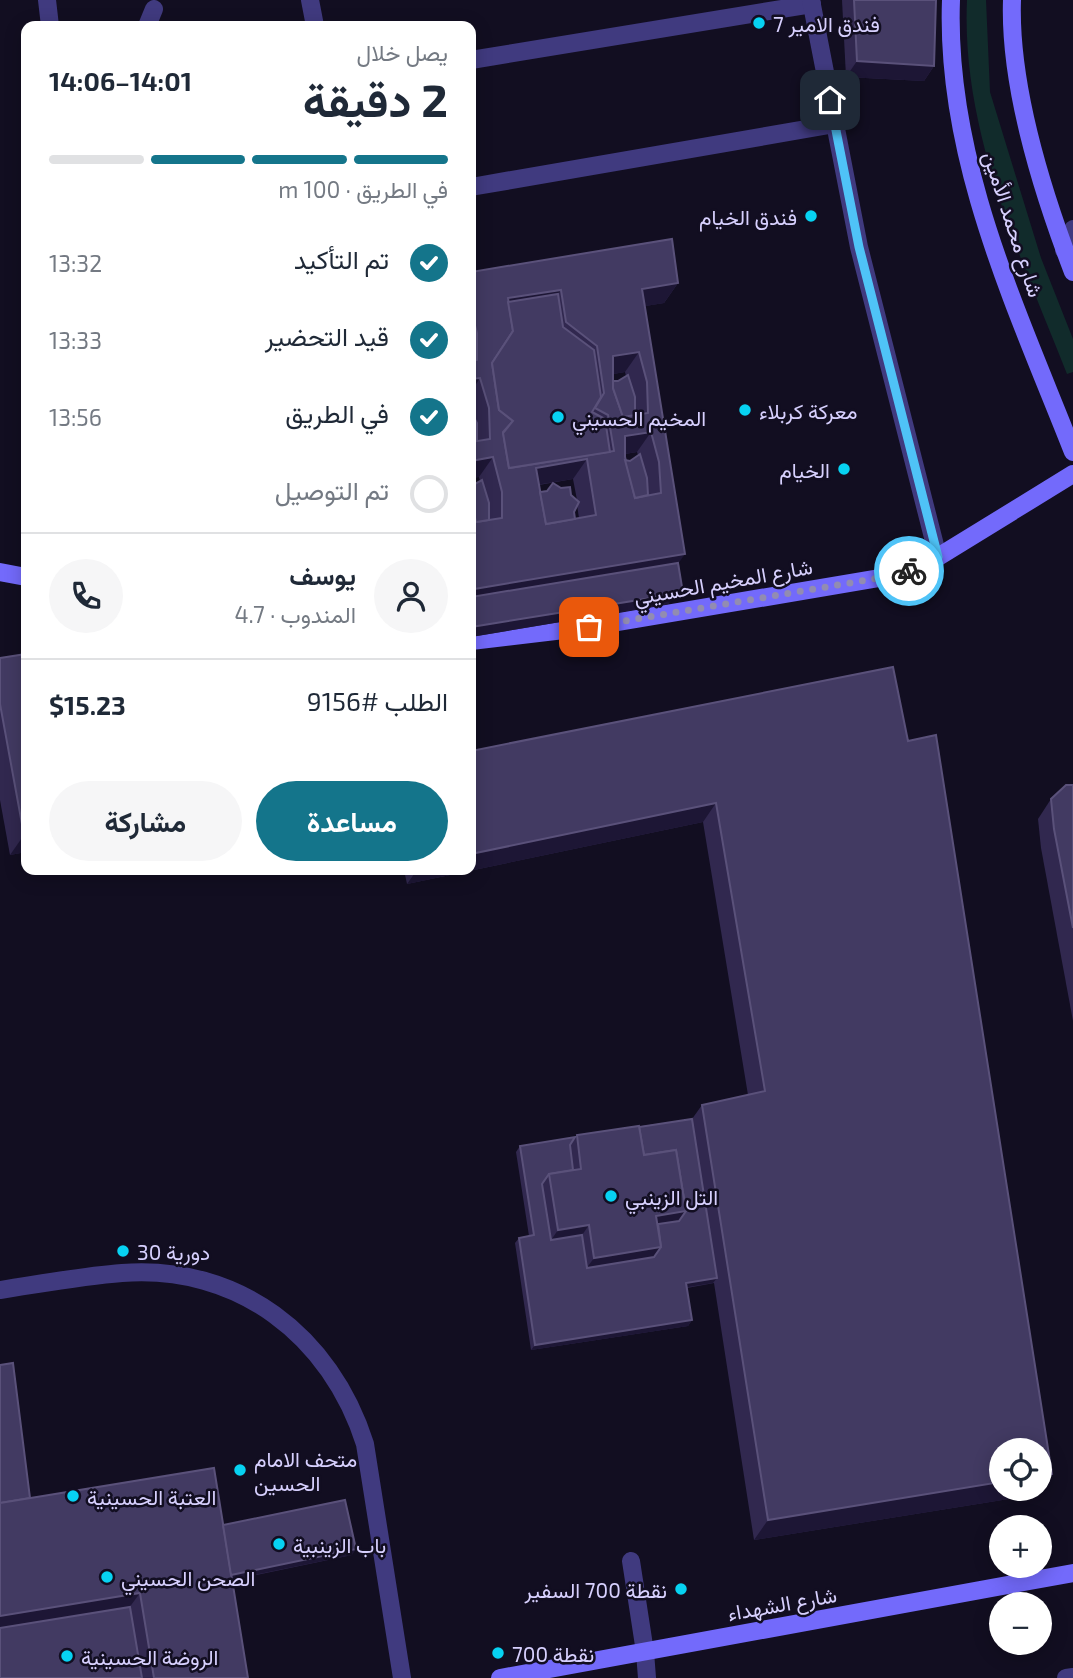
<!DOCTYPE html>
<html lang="ar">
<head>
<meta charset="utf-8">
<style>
	body { margin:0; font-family:"Exo 2",Vazirmatn,sans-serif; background:#f6f6f7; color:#1f2937; direction:rtl; height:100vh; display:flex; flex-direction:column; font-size:26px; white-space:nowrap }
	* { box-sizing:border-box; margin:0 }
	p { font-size:23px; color:#747a83 }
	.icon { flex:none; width:38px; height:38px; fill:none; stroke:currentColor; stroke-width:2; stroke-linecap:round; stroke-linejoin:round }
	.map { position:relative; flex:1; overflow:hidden; direction:ltr }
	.drawer { position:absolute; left:21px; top:21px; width:455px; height:854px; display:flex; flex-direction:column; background:#fff; border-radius:14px; box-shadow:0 4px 18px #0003; direction:rtl }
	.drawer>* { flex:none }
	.tools { position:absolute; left:989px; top:1438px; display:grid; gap:14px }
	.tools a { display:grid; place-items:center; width:63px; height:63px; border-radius:50%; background:#fff; box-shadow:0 4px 18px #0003; font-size:35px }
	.pin { position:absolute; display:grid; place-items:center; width:60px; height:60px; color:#fff; margin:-30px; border-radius:14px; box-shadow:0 4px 10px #0006 }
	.courier { position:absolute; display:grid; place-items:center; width:70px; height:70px; margin:-35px; border:5px solid #4fc3f7; border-radius:50%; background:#fff; color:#222; box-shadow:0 2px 9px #0007 }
	.headline em { font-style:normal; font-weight:700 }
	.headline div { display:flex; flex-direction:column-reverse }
	.headline { display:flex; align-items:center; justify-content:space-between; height:119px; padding:0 28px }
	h1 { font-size:46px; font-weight:700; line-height:52px }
	.bar { display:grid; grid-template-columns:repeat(4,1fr); gap:10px 7px; align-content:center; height:84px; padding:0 28px }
	.bar i { height:9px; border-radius:5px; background:#e0e1e3 }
	.bar .selected { background:#14758b }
	.bar p { grid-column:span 4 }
	.line { display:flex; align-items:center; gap:18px; padding:0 28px; border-top:2px solid #e0e1e3 }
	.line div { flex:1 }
	.round { display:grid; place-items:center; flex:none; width:74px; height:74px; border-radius:37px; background:#f6f6f7 }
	ol { padding:0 28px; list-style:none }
	li { display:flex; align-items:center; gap:21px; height:77px }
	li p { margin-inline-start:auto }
	li .icon { padding:7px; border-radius:50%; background:#14758b; color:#fff; stroke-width:4 }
	li:last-child { color:#747a83 }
	li i { width:38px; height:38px; border:4px solid #e0e1e3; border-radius:50% }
	.cta { display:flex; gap:14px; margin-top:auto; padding:14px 28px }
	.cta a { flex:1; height:80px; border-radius:42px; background:#14758b; color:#fff; font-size:28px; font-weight:700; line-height:80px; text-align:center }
	.cta a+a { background:#f6f6f7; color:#1f2937 }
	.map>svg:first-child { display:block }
	.green { fill:#112b2b }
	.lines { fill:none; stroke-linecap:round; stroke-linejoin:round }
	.lane { stroke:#403a7f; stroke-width:18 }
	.street { stroke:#403a7f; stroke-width:18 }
	.secondary { stroke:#736afb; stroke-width:18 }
	.wall { fill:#31284f; fill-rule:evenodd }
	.shaded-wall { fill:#1d1635 }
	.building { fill:#423a62; stroke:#5a517a; stroke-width:2; fill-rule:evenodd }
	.done { stroke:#928cb1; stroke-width:7; stroke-dasharray:0 12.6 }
	.route { stroke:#4fc3f7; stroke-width:9 }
	.poi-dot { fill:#07d2f2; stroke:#120e21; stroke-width:2.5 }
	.labels { text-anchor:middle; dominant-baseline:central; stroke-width:5; stroke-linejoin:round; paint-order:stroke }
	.poi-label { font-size:21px; fill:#d7d0fe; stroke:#120e21; text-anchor:start }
	.street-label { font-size:21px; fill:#d7d0fe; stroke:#120e21 }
</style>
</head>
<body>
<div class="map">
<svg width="1073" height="1678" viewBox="0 0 1073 1678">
	<rect width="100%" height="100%" fill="#120e21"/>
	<path class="green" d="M967 0H986L990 92 1041 258 1073 339V372L1067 374C1020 255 961 130 967 0Z"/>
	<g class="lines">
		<g class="lane">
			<polyline points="147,26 154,9"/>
			<polyline points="471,60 812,4"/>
			<polyline points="471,187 835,124"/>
		</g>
		<g class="street">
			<polyline points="47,0 50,26"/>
			<polyline points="310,0 315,26"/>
			<polyline points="811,0 859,247 938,557"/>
			<polyline points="1064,250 1073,229"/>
			<path d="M0 1290C40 1284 82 1276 122 1273 238 1264 331 1336 365 1444L402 1678"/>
			<polyline points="631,1561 645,1652 647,1678"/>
			<polyline points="1066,1678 1073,1677"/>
		</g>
		<g class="secondary">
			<path d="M951 0C945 159 1016 307 1073 452"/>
			<path d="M1012 0C1009 86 1042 191 1073 272"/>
			<polyline points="0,572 26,577"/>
			<polyline points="471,641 589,627 903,574 938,557 1073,474"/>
			<polyline points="500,1678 1073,1573"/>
		</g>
	</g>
	<g class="wall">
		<polygon points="842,0 936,0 934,66 924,81 846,77"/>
		<path d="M471 272 678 283 664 303 645 306 682 587 668 604 471 637V486L480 481 479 477 471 478ZM625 372 626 376 618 381H613V374ZM637 452 638 455 630 461 625 460V454ZM573 479 577 500 571 495 540 492 539 485ZM577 505 579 518 575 519 574 512Z"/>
		<polygon points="26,654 26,852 10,855 0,800 0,658"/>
		<polygon points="893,667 1039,1494 754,1540 714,1283 687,1288 692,1320 688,1326 531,1350 515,1243 519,1238 529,1236 516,1152 520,1146 575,1137 577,1135 692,1119 702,1105 748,1095 703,822 407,884 404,870 471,870"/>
		<polygon points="1073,785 1073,1021 1041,848 1038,819 1051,799"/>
		<polygon points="30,1498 223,1525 352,1555 232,1580 248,1678 0,1678"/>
	</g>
	<g class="shaded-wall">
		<polygon points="857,61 934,66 924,81 846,77"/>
		<polygon points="678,283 664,303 628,309 642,289"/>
		<polygon points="561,290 547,310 507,316 508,298"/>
		<polygon points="639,352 625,372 601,376 613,356"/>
		<polygon points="480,378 471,392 471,379"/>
		<polygon points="651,432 637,452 611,456 625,436"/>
		<polygon points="493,457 479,477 471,478 471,461"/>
		<polygon points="587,459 573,479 523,487 506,472"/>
		<polygon points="685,554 671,574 471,606 471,593 474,589"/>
		<polygon points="682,587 668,604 471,637 471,627"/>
		<polygon points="716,803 703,822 407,884 417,870 471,870 471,854"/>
		<polygon points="24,835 26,835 26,852 10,855"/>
		<polygon points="686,1211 675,1226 650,1230 656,1216"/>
		<polygon points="589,1225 578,1241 547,1246 558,1230"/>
		<polygon points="661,1247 650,1263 583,1273 594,1258"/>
		<polygon points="717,1278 713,1283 682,1288 686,1283"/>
		<polygon points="692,1320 688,1326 531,1350 535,1345"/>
		<polygon points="1052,1474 1039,1494 754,1540 768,1520 1001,1482 1001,1489 1040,1489 1040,1476"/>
		<polygon points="356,1549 352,1555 215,1583 219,1578"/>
		<polygon points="140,1593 126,1612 0,1633 0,1616"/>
	</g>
	<g class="building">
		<polygon points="854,0 936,0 934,66 857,61"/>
		<path d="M672 239 678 283 642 289 685 554 474 589 471 571V502L476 522 502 518V492L493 457 471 461V442L490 439 489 408 480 378 471 379V361L477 360V333L471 311V272ZM561 290 566 322 597 346 604 393 595 408 608 415 614 451 509 468 503 432 513 421 499 410 492 363 513 331 508 298ZM639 352 647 382 648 413 623 417 613 388V356ZM651 432 659 462 661 493 635 498 625 457V436ZM587 459 596 515 546 524 536 468Z"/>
		<polygon points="558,294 563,327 594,350 601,397 592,412 605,419 610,452 509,468 503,433 513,421 499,410 492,363 513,331 508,302"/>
		<polygon points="628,375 635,397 635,415 623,417 613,388 613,381 618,381"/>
		<polygon points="471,405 471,412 477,423 477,441 471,442"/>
		<polygon points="640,454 647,478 648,495 635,498 625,460 630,461"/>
		<polygon points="482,480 489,503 489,520 476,522 471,502 471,486"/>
		<polygon points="553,483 561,488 570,487 571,495 579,502 574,512 575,519 546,524 540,492 547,491"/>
		<polygon points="678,563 682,587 676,594 471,627 471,597"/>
		<polygon points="26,654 26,835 24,835 0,704 0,658"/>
		<polygon points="893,667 908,741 936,735 1052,1474 1040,1476 1040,1451 1001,1451 1001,1482 768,1520 702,1105 765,1091 716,803 471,854 471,751"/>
		<polygon points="1066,785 1073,785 1073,928 1054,829 1051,799"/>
		<polygon points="692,1119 717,1278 686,1283 692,1320 535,1345 519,1238 534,1235 520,1146 575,1137 570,1145 573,1170 549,1174 542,1184 551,1240 582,1235 587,1268 654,1257 661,1247 658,1224 679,1221 686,1211 676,1150 644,1155 639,1127"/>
		<polygon points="639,1126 644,1155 676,1150 686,1211 656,1216 661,1247 594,1258 589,1225 558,1230 549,1174 581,1169 577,1135"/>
		<polygon points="13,1363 30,1498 0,1503 0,1365"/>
		<polygon points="214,1468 248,1678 154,1678 140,1593 0,1616 0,1503"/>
		<polygon points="345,1500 356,1549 231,1575 223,1525"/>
		<polygon points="130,1607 142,1678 0,1678 0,1628"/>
	</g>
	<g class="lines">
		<polyline class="done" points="589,627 903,574 909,571"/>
		<polyline class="route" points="830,100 859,247 938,557 909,571"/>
	</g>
	<g class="poi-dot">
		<circle cx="759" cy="23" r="7"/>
		<circle cx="811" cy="216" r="7"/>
		<circle cx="745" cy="410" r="7"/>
		<circle cx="558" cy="417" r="7"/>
		<circle cx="844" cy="469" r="7"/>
		<circle cx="611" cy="1196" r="7"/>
		<circle cx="123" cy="1251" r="7"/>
		<circle cx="240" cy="1470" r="7"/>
		<circle cx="73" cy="1496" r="7"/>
		<circle cx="279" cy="1544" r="7"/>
		<circle cx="107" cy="1577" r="7"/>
		<circle cx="681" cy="1589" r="7"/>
		<circle cx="498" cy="1653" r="7"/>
		<circle cx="67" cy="1656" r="7"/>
	</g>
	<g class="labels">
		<g class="poi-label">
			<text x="773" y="23">فندق الامير 7</text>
			<text x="797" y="216" text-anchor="end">فندق الخيام</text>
			<text x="759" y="410">معركة كربلاء</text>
			<text x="572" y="417">المخيم الحسيني</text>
			<text x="830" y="469" text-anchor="end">الخيام</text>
			<text x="625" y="1196">التل الزينبي</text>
			<text x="137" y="1251">دورية 30</text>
			<text x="254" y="1458">متحف الامام<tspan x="254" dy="24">الحسين</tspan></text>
			<text x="87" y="1496">العتبة الحسينية</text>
			<text x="293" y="1544">باب الزينبية</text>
			<text x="121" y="1577">الصحن الحسيني</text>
			<text x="667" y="1589" text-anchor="end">نقطة 700 السفير</text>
			<text x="512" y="1653">نقطة 700</text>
			<text x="81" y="1656">الروضة الحسينية</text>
		</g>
		<g class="street-label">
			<text transform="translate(1014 224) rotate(72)">شارع محمد الأمين</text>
			<text transform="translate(723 581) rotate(-10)">شارع المخيم الحسيني</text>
			<text transform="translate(782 1603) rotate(-10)">شارع الشهداء</text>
		</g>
	</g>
</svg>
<div class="tools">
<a><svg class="icon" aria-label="locate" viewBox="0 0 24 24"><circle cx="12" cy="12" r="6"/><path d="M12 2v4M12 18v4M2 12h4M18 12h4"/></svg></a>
<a>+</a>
<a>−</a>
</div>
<div class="pin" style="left:589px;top:627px;background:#ea580c"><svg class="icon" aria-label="bag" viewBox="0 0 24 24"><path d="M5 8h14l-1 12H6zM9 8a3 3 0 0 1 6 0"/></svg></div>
<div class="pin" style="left:830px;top:100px;background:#1f2937"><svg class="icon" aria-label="home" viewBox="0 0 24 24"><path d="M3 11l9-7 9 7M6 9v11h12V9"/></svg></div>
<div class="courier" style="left:909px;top:571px"><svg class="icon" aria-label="bike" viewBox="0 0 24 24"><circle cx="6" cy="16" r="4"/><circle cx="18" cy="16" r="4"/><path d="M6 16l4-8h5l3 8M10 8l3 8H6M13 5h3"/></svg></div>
<section class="drawer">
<div class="headline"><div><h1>2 دقيقة</h1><p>يصل خلال</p></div><em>14:01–14:06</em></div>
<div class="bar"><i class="selected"></i><i class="selected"></i><i class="selected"></i><i></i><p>في الطريق · 100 m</p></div>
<ol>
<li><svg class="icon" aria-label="check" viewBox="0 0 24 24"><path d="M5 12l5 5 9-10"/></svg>تم التأكيد<p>13:32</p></li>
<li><svg class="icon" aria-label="check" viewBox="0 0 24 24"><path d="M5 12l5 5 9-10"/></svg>قيد التحضير<p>13:33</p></li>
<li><svg class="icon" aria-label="check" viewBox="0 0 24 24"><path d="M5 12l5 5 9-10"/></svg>في الطريق<p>13:56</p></li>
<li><i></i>تم التوصيل</li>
</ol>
<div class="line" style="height:126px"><a class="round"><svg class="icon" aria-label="person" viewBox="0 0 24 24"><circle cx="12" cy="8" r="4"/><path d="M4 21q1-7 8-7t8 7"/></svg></a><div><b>يوسف</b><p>المندوب · 4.7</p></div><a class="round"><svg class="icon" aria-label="phone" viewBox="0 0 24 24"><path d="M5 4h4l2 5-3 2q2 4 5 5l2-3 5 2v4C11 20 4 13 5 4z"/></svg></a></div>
<div class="line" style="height:91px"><div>الطلب #9156</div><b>$15.23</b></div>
<div class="cta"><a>مساعدة</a><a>مشاركة</a></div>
</section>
</div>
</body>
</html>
